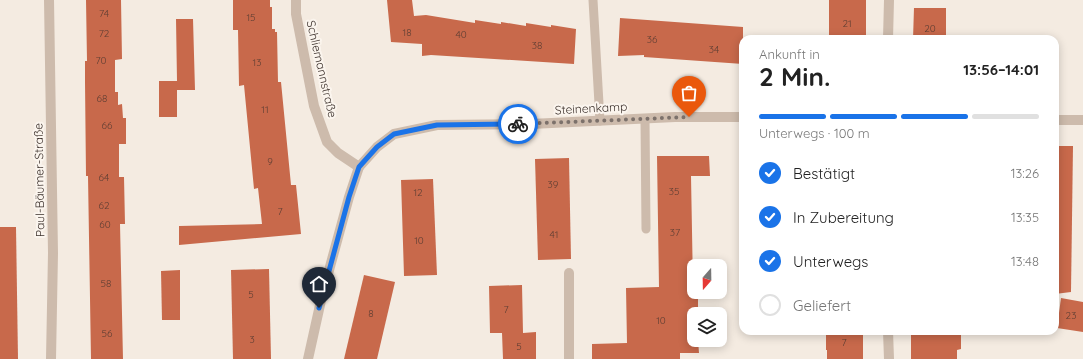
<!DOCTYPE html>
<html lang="de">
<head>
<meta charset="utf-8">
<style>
	body { margin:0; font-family:Quicksand,sans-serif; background:#f2f2f2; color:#222; height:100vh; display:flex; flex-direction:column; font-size:15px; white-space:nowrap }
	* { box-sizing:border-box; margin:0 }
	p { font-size:13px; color:#767676 }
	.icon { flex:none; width:22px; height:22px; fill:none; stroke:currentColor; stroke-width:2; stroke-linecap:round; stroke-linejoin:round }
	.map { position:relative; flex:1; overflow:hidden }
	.drawer { position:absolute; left:739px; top:35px; width:320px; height:300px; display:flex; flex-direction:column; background:#fff; border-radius:12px; box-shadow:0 2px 10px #0003 }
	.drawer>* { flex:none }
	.needle { width:26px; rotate:200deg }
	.fabs { position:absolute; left:687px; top:259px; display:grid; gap:8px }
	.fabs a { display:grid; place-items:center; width:40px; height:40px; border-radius:8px; background:#fff; box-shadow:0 2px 10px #0003; font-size:20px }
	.pin { position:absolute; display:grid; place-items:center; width:34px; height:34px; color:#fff; margin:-41px -17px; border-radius:50% 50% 50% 0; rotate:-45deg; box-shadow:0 0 4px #0007 }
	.pin .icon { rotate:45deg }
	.courier { position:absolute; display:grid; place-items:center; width:40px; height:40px; margin:-20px; border:3px solid #1a73e8; border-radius:50%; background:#fff; color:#222; box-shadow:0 1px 5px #0007 }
	.summary em { font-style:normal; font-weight:700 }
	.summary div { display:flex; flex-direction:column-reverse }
	.summary { display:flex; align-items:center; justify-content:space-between; height:68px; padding:0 20px }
	h1 { font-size:26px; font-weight:700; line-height:30px }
	.bar { display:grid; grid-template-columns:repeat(4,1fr); gap:6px 4px; align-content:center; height:48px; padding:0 20px }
	.bar i { height:5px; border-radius:3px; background:#e0e0e0 }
	.bar .on { background:#1a73e8 }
	.bar p { grid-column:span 4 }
	ol { padding:0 20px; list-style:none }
	li { display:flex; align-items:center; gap:12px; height:44px }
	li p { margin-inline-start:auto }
	li .icon { padding:4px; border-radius:50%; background:#1a73e8; color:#fff; stroke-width:4 }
	li:last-child { color:#767676 }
	li i { width:22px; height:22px; border:2px solid #e0e0e0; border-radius:50% }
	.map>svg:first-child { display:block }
	.building { fill:#c8694b }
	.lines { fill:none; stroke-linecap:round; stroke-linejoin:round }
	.service { stroke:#cdbbac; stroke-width:9 }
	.minor { stroke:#cdbbac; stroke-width:10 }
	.done { stroke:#7c716b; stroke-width:4; stroke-dasharray:0 7.2 }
	.route { stroke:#1a73e8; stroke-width:5 }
	.labels { text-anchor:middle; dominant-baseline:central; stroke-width:4; stroke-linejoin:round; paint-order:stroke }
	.number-label { font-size:10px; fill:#5e3e33 }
	.street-label { font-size:12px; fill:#3b302b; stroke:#fbf5ee }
</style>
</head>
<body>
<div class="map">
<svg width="1083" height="359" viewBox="0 0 1083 359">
	<rect width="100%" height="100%" fill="#f4ebe1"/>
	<g class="building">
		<polygon points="86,0 121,0 122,59 115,60 115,92 118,92 118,105 122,104 123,118 126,118 126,144 119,144 119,177 124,177 125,224 120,224 123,359 91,359 88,176 86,176 85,82 85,61 87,61"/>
		<polygon points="233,0 270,0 270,7 272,7 272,29 275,29 275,32 277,32 278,82 281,82 291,185 296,185 301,234 179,245 179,226 262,224 258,188 254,189 244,85 239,86 238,30 233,30"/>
		<polygon points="387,0 412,0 414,16 426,15 475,23 475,20 501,24 501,22 526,26 526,23 551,27 551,25 576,29 574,64 431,55 422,56 422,44 391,42"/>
		<rect x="829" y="0" width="37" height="39"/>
		<polygon points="914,8 946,8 946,39 913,39"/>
		<polygon points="620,18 743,27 743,64 644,57 644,55 618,56"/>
		<polygon points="176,19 193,19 195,90 177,90 177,117 159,117 159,81 177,81"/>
		<polygon points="1055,146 1073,146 1071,292 1055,294"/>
		<polygon points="657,156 709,156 710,176 691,176 693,286 694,286 694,292 698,292 698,314 694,314 694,340 698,340 699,353 680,353 680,359 592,359 592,344 627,343 626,288 659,287"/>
		<polygon points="569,158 571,259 538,260 535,159"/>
		<polygon points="433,179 437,275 404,276 401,180"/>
		<polygon points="0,227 16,227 18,359 0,359"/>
		<polygon points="269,269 271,359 233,359 231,270"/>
		<polygon points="180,270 180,320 162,320 161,271"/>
		<polygon points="364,275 395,282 377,359 344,359"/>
		<polygon points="522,285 523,333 536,332 536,359 503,359 502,333 490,333 489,286"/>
		<polygon points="1061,298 1083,302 1083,332 1057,328"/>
		<polygon points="826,331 863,331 863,359 827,359 827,350 826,350"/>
		<polygon points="911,331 950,331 950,333 961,333 961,349 957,350 957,359 911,359"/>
	</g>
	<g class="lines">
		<g class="service">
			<polyline points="593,0 600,121"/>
			<polyline points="645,119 646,229"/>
		</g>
		<g class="minor">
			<polyline points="49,0 53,253 51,359"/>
			<polyline points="296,0 296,14 314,106 327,142 338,153 359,167 349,197 322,296 308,359"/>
			<polyline points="888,39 889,0"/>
			<polyline points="1055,120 1083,120"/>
			<polyline points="359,167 377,147 394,134 437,125 531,124 675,117 743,117"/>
			<polyline points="569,273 569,359"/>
			<polyline points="888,331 889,359"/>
		</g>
	</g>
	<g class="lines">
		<polyline class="done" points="518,124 689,117"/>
		<polyline class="route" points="319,308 349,197 359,167 377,147 394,134 437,125 518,124"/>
	</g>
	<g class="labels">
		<g class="number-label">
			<text x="104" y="13">74</text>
			<text x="251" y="17">15</text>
			<text x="847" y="23">21</text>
			<text x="930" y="28">20</text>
			<text x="407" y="32">18</text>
			<text x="104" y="33">72</text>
			<text x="461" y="34">40</text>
			<text x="652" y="39">36</text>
			<text x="537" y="45">38</text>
			<text x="714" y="49">34</text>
			<text x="101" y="60">70</text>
			<text x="257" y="62">13</text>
			<text x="102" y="98">68</text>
			<text x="265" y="109">11</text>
			<text x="107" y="125">66</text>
			<text x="270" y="161">9</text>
			<text x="104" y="177">64</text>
			<text x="553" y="184">39</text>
			<text x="674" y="191">35</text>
			<text x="418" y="192">12</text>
			<text x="104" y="205">62</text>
			<text x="280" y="211">7</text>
			<text x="105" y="224">60</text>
			<text x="675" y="232">37</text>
			<text x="554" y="234">41</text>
			<text x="419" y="240">10</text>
			<text x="106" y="283">58</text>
			<text x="251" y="294">5</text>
			<text x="506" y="309">7</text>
			<text x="371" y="313">8</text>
			<text x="1071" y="315">23</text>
			<text x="661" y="320">10</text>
			<text x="107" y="333">56</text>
			<text x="252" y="339">3</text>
			<text x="844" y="342">7</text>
			<text x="519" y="346">5</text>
		</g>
		<g class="street-label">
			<text transform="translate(322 69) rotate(77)">Schliemannstraße</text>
			<text transform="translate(591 108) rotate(-3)">Steinenkamp</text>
			<text transform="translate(39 180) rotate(-91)">Paul-Bäumer-Straße</text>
		</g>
	</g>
</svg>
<div class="fabs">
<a><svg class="needle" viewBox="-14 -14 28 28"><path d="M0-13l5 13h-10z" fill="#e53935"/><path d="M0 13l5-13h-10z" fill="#767676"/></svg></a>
<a><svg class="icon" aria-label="layers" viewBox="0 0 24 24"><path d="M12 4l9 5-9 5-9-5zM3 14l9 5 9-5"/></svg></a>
</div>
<div class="pin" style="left:689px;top:117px;background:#ea580c"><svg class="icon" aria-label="bag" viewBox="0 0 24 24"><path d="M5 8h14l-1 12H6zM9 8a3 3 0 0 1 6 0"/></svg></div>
<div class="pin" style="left:319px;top:308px;background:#1f2937"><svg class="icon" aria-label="home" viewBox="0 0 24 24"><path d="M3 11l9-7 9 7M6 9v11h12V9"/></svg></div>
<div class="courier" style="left:518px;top:124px"><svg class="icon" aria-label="bike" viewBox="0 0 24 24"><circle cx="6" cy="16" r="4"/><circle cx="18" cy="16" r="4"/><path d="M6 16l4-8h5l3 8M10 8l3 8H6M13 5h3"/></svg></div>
<section class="drawer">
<div class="summary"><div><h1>2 Min.</h1><p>Ankunft in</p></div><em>13:56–14:01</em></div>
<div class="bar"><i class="on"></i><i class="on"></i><i class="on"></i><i></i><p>Unterwegs · 100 m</p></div>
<ol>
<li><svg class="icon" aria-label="check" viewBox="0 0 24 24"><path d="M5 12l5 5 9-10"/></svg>Bestätigt<p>13:26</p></li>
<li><svg class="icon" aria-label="check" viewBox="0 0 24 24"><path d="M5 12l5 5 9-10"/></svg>In Zubereitung<p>13:35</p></li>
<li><svg class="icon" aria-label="check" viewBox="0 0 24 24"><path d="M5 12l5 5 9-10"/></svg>Unterwegs<p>13:48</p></li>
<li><i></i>Geliefert</li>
</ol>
</section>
</div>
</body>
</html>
